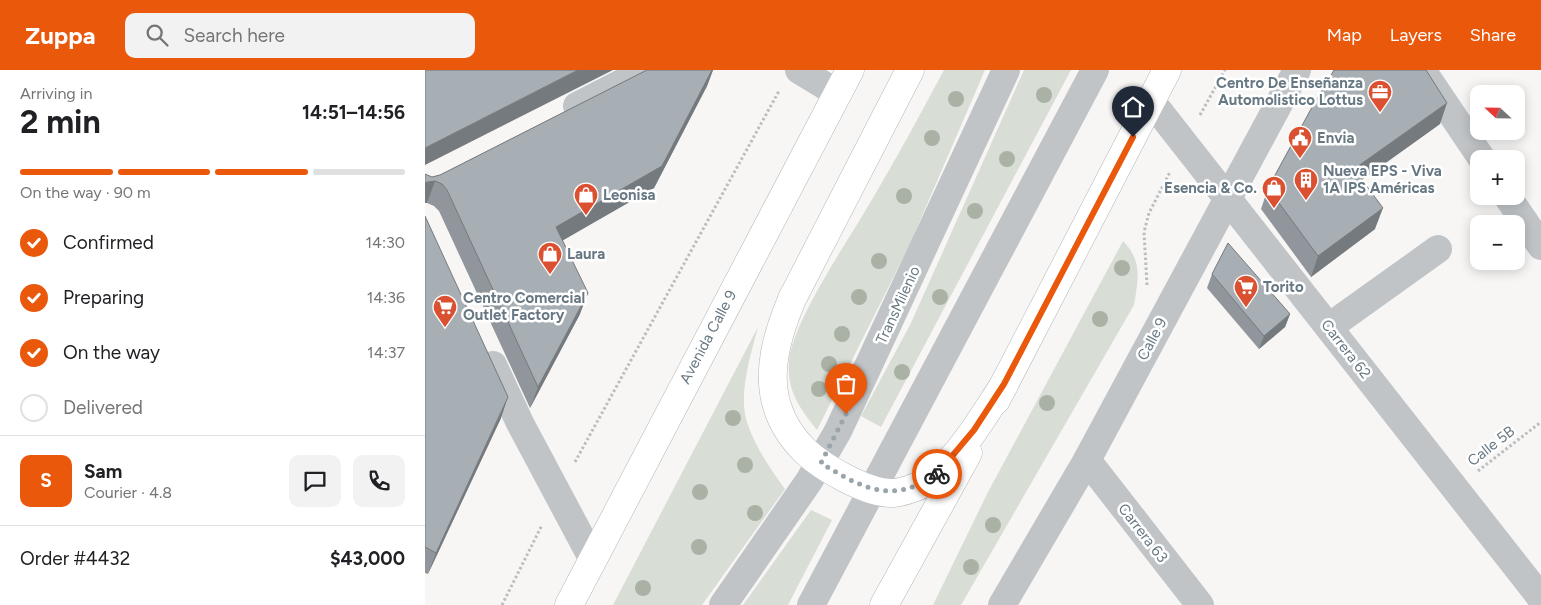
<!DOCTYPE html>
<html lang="en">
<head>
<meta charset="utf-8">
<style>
	body { margin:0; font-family:Figtree,sans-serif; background:#f2f2f2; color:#202124; height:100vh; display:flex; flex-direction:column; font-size:19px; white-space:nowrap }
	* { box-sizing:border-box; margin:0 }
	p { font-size:16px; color:#757577 }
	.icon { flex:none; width:28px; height:28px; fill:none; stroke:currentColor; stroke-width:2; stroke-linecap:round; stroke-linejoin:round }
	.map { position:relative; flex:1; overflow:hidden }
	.panel { display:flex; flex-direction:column; background:#fff; width:425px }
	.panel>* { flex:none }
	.needle { width:32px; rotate:292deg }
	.controls { position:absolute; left:1045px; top:15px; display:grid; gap:10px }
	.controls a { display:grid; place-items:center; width:55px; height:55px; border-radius:10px; background:#fff; box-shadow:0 2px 12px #0003; font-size:25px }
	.pin { position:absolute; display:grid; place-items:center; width:42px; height:42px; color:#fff; margin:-51px -21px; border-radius:50% 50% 50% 0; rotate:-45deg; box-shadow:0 0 5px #0007 }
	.pin .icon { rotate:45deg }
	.courier { position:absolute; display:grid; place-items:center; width:50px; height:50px; margin:-25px; border:4px solid #ea580c; border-radius:50%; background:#fff; color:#222; box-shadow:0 1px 6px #0007 }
	.summary em { font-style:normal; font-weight:700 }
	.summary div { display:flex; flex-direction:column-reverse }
	.summary { display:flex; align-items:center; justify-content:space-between; height:85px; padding:0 20px }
	h1 { font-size:32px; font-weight:700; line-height:38px }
	.bar { display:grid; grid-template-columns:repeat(4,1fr); gap:8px 5px; align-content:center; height:60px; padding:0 20px }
	.bar i { height:6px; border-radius:4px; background:#e0e0e0 }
	.bar .selected { background:#ea580c }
	.bar p { grid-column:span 4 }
	.line { display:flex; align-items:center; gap:12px; padding:0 20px; border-top:1px solid #e0e0e0 }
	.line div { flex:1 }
	.round { display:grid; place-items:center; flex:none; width:52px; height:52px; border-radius:10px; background:#f2f2f2 }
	ol { padding:0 20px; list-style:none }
	li { display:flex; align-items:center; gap:15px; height:55px }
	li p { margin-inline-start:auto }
	li .icon { padding:5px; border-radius:50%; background:#ea580c; color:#fff; stroke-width:4 }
	li:last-child { color:#757577 }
	li i { width:28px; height:28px; border:2px solid #e0e0e0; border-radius:50% }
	header { display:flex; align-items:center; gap:30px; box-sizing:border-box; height:70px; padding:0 25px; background:#ea580c; color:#fff }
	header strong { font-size:24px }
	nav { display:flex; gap:28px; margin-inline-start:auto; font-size:18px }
	.search { width:350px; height:45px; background:#f2f2f2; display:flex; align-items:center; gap:12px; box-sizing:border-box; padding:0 18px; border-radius:10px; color:#757577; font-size:19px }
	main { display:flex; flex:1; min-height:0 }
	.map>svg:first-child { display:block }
	.green { fill:#d8ddd5 }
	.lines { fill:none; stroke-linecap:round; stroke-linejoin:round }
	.highway-casing { stroke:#b3b7ba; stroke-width:29 }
	.path { stroke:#babdbf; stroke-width:3; stroke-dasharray:2.5 2.5; stroke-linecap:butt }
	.minor { stroke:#c0c4c7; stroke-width:28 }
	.highway { stroke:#fff; stroke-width:28 }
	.tree { fill:#aab2a6 }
	.wall { fill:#90969b }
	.shaded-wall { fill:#757a7e }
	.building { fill:#a7afb4; stroke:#757a7e }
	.done { stroke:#99a4ab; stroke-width:5; stroke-dasharray:0 9 }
	.route { stroke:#ea580c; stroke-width:6 }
	.labels { text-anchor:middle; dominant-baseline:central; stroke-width:5; stroke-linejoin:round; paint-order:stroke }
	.poi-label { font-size:15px; font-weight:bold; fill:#677883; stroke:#fff; text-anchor:start }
	.street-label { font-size:15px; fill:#677883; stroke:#fff }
</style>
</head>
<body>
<header>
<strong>Zuppa</strong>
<div class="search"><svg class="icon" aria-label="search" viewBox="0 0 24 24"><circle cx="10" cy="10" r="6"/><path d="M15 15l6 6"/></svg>Search here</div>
<nav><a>Map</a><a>Layers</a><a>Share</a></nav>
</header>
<main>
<section class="panel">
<div class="summary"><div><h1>2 min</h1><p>Arriving in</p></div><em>14:51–14:56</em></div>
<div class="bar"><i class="selected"></i><i class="selected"></i><i class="selected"></i><i></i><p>On the way · 90 m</p></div>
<ol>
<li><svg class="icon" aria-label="check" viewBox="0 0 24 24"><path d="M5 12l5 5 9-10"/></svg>Confirmed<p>14:30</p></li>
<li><svg class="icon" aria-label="check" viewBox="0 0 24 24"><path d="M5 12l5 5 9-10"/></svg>Preparing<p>14:36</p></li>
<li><svg class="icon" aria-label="check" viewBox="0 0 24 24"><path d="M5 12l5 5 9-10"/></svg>On the way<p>14:37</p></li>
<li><i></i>Delivered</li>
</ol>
<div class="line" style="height:90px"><b class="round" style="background:#ea580c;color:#fff">S</b><div><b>Sam</b><p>Courier · 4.8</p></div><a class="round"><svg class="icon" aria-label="chat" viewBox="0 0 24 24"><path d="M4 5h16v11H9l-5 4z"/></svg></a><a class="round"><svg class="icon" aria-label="phone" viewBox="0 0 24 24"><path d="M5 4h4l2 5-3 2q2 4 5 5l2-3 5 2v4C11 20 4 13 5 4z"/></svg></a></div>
<div class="line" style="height:65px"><div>Order #4432</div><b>$43,000</b></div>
</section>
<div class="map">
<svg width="1116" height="535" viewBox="0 0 1116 535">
	<rect width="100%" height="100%" fill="#f7f6f4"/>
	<g class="green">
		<path d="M519 0H560L484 176 392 360C375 338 362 322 364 292 366 254 424 169 445 133 471 89 495 45 519 0Z"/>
		<polygon points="599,0 646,0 456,357 436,346 486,253"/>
		<path d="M698 171C718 191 713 210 709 235L536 535H508L563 422Z"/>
		<path d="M333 257C326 283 313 326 322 352 330 377 345 398 360 419L277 535H188Z"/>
		<polygon points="386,440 407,450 363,535 318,535"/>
	</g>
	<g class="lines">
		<defs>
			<g id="highway">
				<path d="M485 0 367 229C353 263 341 300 352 336 357 353 368 369 380 381 398 398 443 424 468 423 480 422 499 415 507 408 535 387 560 343 579 315"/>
				<polyline points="571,330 742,0"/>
				<polyline points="144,535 425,0"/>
				<polyline points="459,535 543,383"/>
			</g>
		</defs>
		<use href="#highway" class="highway-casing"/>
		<g class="path">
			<polyline points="775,45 800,0"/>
			<polyline points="722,215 719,162 724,143 745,102"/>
			<polyline points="150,392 354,21"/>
			<polyline points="1053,401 1116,352"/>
			<polyline points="77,535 117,455"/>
		</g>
		<g class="minor">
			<polyline points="374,0 412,23"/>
			<polyline points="997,0 1057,89"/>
			<polyline points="726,31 1116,528"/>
			<polyline points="152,36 222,0"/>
			<polyline points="1082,126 1116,176"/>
			<polyline points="904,257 1013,179"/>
			<polyline points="68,295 95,353 168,490"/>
			<polyline points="662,390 775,535"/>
			<polyline points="298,535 384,411 413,361 581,0"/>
			<polyline points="386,535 670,0"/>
			<polyline points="577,535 662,390 872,0"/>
		</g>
		<use href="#highway" class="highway"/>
	</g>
	<g class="tree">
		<circle cx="619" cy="25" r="8"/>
		<circle cx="531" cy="29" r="8"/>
		<circle cx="507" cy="68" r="8"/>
		<circle cx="582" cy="89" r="8"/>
		<circle cx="479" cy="126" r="8"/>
		<circle cx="550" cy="141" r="8"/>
		<circle cx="454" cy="191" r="8"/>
		<circle cx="697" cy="198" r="8"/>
		<circle cx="434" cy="227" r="8"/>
		<circle cx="515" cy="227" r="8"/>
		<circle cx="675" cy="249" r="8"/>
		<circle cx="417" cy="264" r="8"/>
		<circle cx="404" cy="294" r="8"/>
		<circle cx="477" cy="302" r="8"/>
		<circle cx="394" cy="319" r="8"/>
		<circle cx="622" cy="333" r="8"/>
		<circle cx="308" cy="348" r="8"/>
		<circle cx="320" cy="395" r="8"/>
		<circle cx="275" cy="422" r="8"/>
		<circle cx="330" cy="443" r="8"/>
		<circle cx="568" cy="455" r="8"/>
		<circle cx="274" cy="477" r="8"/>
		<circle cx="546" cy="497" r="8"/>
		<circle cx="218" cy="518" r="8"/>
	</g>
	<g class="wall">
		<polygon points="222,0 288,0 282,16 229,118 137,170 155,244 105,338 14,141 9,136 2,133 7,107 15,105"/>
		<polygon points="1015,54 937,110 950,159 886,207 836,139 843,118"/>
		<polygon points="0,146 76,348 3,504 0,503"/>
		<polygon points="787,204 865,244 860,257 834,279 782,218"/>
	</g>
	<g class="shaded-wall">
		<polygon points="153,0 188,0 0,95 0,78"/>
		<polygon points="287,0 288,0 282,16 229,118 123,179 131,157"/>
		<polygon points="1022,33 1015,54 921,121 929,99"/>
		<polygon points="10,111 2,133 0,133 0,113 2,112"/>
		<polygon points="958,138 950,159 886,207 893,186"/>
		<polygon points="163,223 155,244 105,338 113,317"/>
		<polygon points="865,244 860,257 834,279 839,266"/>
		<polygon points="83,327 76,348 3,504 11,483"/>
	</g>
	<g class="building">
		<polygon points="0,0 153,0 0,78"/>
		<polygon points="222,0 287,0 237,96 131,157 163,223 113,317 22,120 17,114 10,111 2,112 0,113 0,104 7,107 15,105"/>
		<polygon points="909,0 1001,0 1022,33 929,99 958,138 893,186 843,118 886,39"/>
		<polygon points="0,146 83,327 11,483 0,477"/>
		<polygon points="803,173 865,244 839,266 787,204"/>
	</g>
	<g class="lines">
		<path class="done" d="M421 344 396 393C425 411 457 431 492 415 499 412 506 410 512 404"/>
		<polyline class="route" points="512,404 549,360 579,314 708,67"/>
	</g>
	<defs>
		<symbol id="office-pin" viewBox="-11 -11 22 30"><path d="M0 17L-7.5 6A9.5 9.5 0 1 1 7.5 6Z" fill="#da5030" stroke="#fff"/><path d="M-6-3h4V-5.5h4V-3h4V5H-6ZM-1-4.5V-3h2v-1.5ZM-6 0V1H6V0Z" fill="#fff"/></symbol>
		<symbol id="civic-pin" viewBox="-11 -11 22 30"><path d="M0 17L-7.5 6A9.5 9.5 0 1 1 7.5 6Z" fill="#da5030" stroke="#fff"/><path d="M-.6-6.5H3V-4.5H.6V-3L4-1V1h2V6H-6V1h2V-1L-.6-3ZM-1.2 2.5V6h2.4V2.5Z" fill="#fff"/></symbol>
		<symbol id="building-pin" viewBox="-11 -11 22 30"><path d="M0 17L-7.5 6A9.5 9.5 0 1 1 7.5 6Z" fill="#da5030" stroke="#fff"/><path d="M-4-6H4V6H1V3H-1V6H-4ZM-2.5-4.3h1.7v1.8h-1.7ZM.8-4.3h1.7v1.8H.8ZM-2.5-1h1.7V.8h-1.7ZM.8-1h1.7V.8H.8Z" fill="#fff"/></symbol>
		<symbol id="shop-pin" viewBox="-11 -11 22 30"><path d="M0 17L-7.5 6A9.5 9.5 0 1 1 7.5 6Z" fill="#da5030" stroke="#fff"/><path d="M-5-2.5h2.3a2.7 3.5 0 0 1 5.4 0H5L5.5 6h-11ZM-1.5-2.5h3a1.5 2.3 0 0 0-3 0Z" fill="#fff"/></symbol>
		<symbol id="supermarket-pin" viewBox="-11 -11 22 30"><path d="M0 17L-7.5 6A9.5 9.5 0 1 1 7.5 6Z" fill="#da5030" stroke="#fff"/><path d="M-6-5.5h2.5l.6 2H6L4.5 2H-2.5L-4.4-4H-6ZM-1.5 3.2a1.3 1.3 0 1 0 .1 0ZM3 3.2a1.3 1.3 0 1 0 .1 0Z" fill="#fff"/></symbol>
	</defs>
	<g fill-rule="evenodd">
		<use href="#office-pin" x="941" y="8" width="28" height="38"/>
		<use href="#civic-pin" x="861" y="54" width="28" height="38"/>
		<use href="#building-pin" x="867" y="96" width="28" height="38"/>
		<use href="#shop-pin" x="835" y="104" width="28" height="38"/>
		<use href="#shop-pin" x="147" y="111" width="28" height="38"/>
		<use href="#shop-pin" x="111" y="170" width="28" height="38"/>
		<use href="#supermarket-pin" x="807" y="203" width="28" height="38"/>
		<use href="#supermarket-pin" x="6" y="223" width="28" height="38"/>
	</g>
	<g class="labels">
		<g class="poi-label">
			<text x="938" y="13" text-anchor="end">Centro De Enseñanza<tspan x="938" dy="17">Automolistico Lottus</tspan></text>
			<text x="892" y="68">Envia</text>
			<text x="898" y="101">Nueva EPS - Viva<tspan x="898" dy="17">1A IPS Américas</tspan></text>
			<text x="832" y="118" text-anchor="end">Esencia &amp; Co.</text>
			<text x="178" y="125">Leonisa</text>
			<text x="142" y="184">Laura</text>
			<text x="838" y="217">Torito</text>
			<text x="38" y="228">Centro Comercial<tspan x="38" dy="17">Outlet Factory</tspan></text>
		</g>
		<g class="street-label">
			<text transform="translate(473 235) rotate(-65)">TransMilenio</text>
			<text transform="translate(283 267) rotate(-62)">Avenida Calle 9</text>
			<text transform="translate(727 269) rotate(-62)">Calle 9</text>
			<text transform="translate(921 279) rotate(52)">Carrera 62</text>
			<text transform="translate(1066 376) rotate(-38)">Calle 5B</text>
			<text transform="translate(718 463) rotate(52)">Carrera 63</text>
		</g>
	</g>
</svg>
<div class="controls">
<a><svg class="needle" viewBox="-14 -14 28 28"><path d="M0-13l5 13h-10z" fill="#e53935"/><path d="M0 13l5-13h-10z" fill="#757577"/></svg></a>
<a>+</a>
<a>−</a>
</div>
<div class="pin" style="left:421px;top:344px;background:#ea580c"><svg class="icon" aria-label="bag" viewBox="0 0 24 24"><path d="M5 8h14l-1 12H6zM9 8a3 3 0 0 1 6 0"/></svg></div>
<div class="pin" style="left:708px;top:67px;background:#1f2937"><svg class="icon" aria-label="home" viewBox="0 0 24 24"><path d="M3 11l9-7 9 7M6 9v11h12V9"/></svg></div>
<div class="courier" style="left:512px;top:404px"><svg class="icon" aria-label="bike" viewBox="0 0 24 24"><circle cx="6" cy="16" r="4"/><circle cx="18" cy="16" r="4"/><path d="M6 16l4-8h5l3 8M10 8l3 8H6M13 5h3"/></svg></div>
</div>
</main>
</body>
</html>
